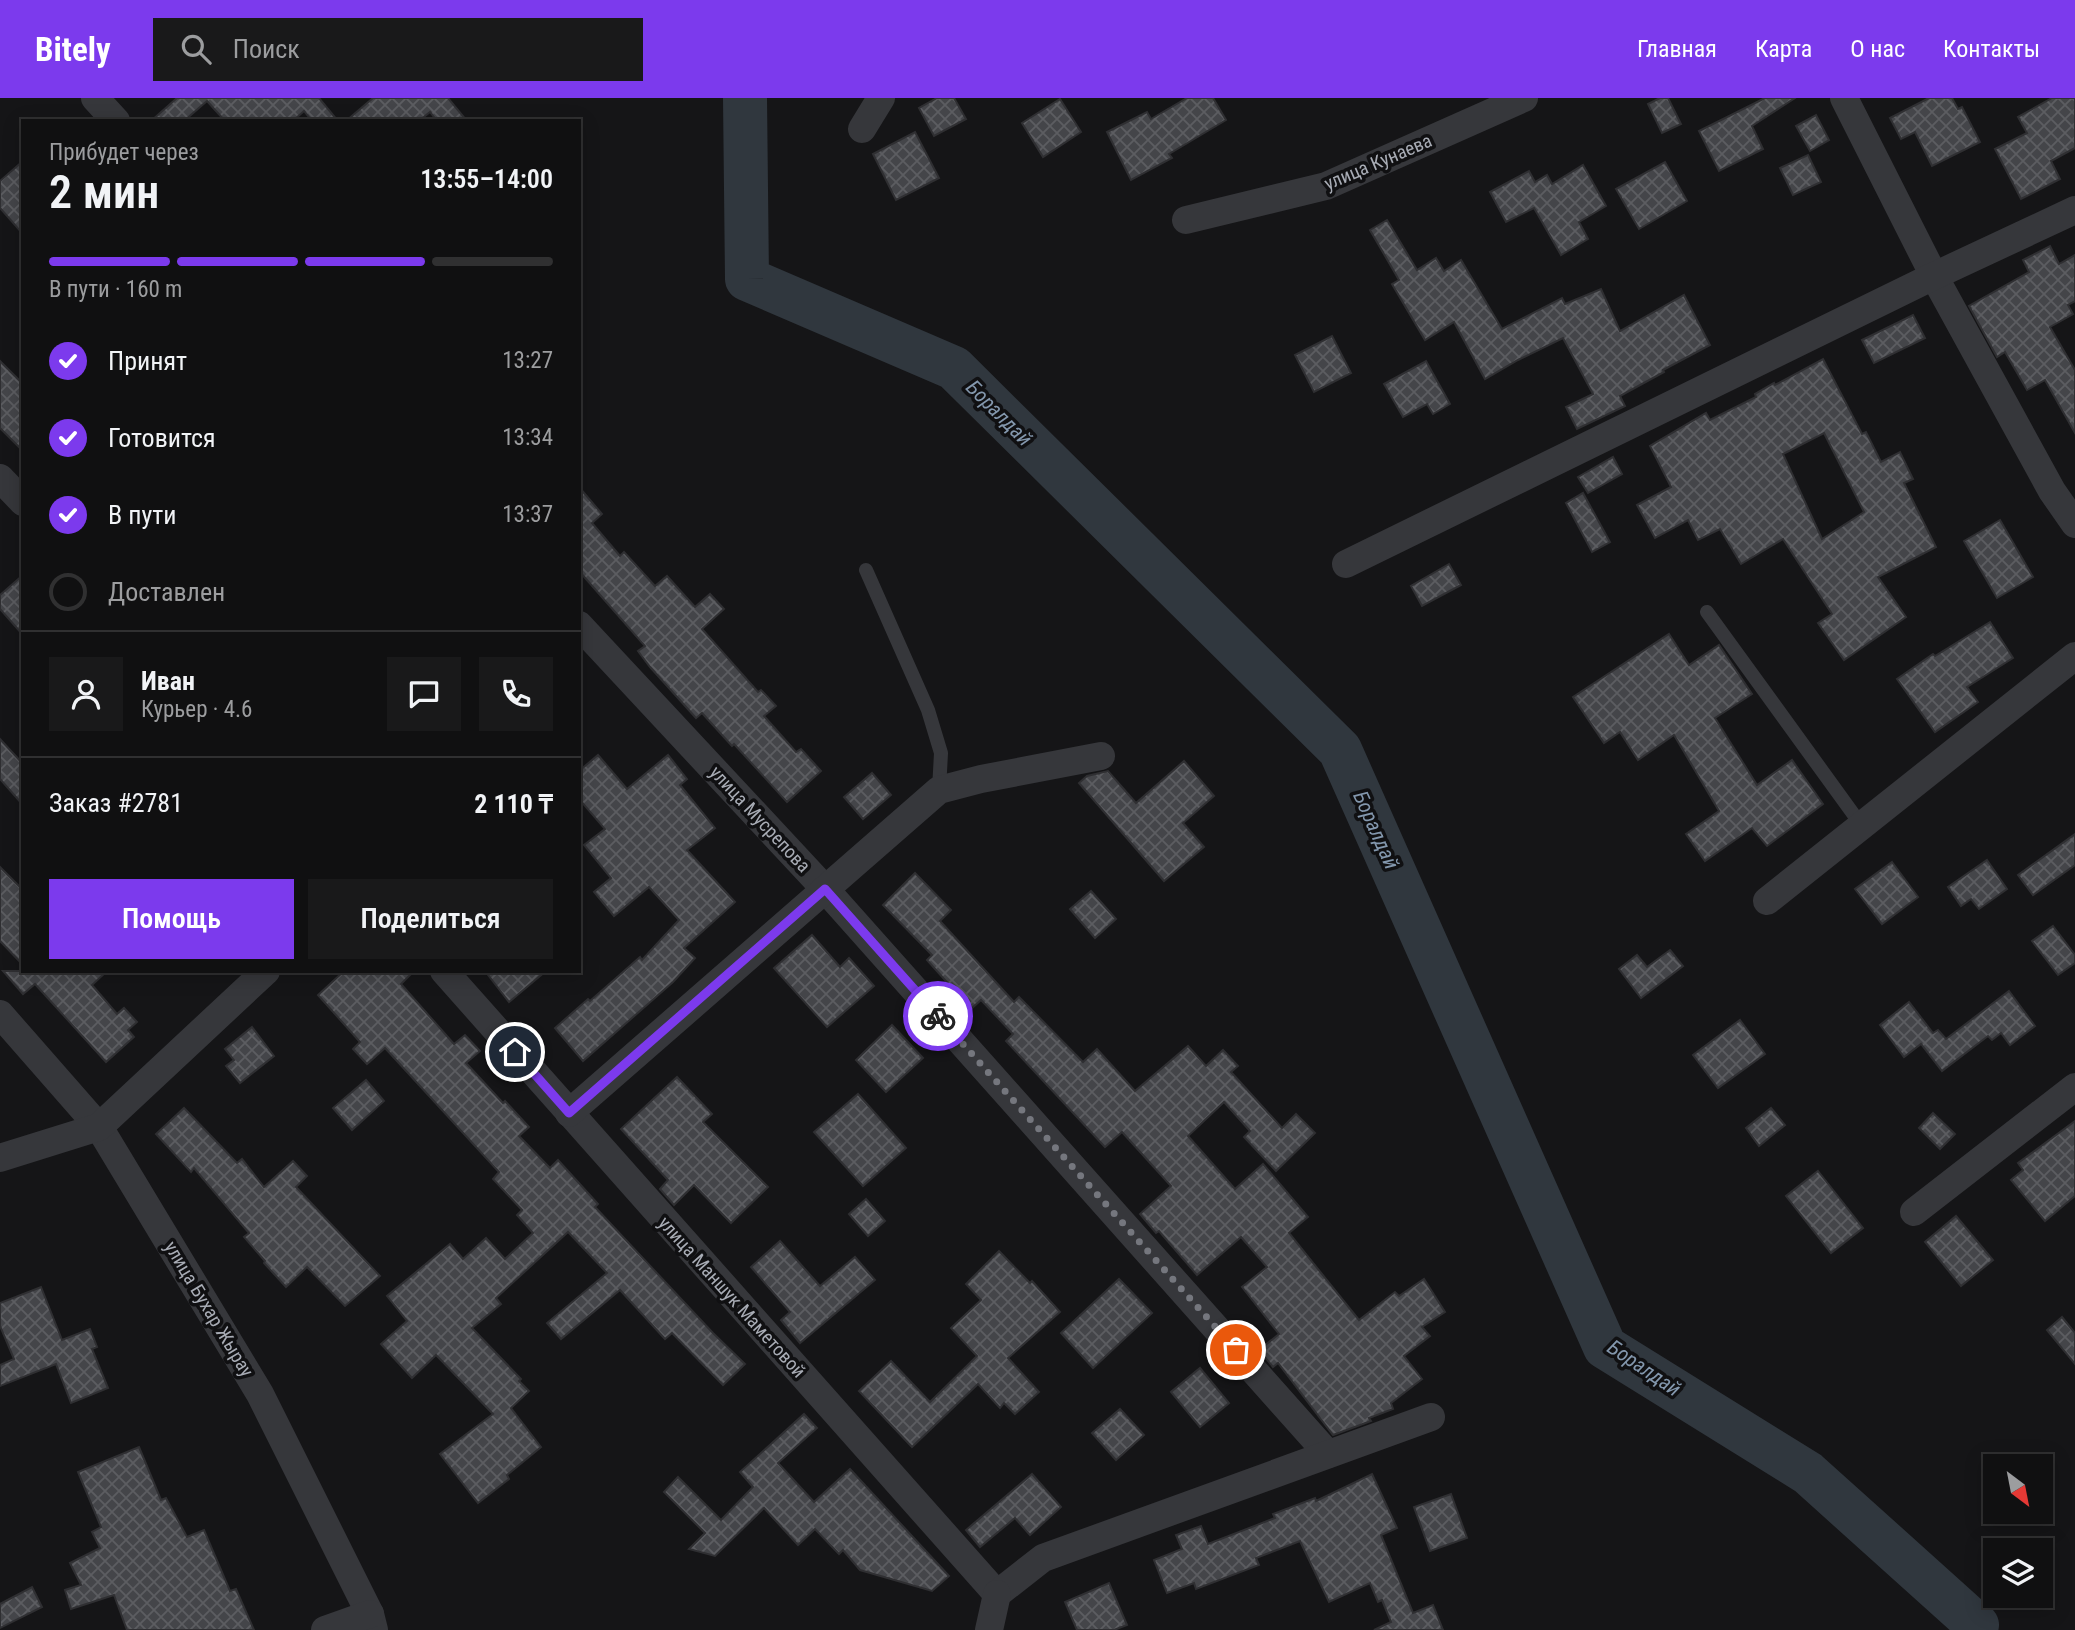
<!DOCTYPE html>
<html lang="ru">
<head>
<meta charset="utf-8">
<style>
	body { margin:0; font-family:"Roboto Condensed",sans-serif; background:#19191a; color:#f1f3f6; height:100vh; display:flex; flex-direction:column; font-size:26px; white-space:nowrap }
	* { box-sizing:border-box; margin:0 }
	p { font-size:23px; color:#9c9d9f }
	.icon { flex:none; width:38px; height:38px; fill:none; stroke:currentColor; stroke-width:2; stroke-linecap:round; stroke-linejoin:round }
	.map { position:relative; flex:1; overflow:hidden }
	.panel { position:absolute; left:21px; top:21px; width:560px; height:854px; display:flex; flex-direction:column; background:#101011; border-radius:0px; box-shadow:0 4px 18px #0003,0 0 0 2px #303031 }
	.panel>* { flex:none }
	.needle { width:46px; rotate:148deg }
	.fabs { position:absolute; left:1983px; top:1356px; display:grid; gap:14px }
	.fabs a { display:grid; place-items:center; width:70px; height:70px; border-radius:0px; background:#101011; box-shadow:0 4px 18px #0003,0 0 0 2px #303031; font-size:35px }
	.pin { position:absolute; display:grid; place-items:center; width:60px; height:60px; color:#fff; margin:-30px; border:4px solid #fff; border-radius:50%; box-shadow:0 2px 7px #0007 }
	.courier { position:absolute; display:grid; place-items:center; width:70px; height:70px; margin:-35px; border:5px solid #7c3aed; border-radius:50%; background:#fff; color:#222; box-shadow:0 2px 9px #0007 }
	.head em { font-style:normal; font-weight:600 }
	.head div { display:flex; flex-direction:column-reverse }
	.head { display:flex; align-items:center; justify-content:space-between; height:119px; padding:0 28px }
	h1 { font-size:46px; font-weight:600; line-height:52px }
	.bar { display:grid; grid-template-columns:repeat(4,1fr); gap:10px 7px; align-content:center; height:84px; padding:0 28px }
	.bar i { height:9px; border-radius:5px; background:#303031 }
	.bar .current { background:#7c3aed }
	.bar p { grid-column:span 4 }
	.line { display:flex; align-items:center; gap:18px; padding:0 28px; border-top:2px solid #303031 }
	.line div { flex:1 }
	.round { display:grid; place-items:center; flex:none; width:74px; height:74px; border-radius:0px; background:#19191a }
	ol { padding:0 28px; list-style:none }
	li { display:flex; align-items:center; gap:21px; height:77px }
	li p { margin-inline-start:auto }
	li .icon { padding:7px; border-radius:50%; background:#7c3aed; color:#fff; stroke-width:4 }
	li:last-child { color:#9c9d9f }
	li i { width:38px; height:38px; border:4px solid #303031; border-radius:50% }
	.action { display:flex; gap:14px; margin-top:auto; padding:14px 28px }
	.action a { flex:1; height:80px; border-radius:0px; background:#7c3aed; color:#fff; font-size:28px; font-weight:600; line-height:80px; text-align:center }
	.action a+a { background:#19191a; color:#f1f3f6 }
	header { display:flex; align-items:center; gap:42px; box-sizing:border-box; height:98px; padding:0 35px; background:#7c3aed; color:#fff }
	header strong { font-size:33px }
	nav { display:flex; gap:38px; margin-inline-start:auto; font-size:24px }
	.search { width:490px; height:63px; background:#19191a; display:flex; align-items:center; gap:18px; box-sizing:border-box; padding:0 24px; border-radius:0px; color:#9c9d9f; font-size:26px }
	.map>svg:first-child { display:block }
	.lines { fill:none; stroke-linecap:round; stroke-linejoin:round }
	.river { stroke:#30373e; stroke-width:44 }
	.building { fill:url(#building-cross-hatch); stroke:#2f2f32; stroke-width:2; fill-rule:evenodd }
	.lane { stroke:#36373b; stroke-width:14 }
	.street { stroke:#36373b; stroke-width:28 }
	.done { stroke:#75777e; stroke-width:7; stroke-dasharray:0 12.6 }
	.route { stroke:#7c3aed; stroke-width:9 }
	.labels { text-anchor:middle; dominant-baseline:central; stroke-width:7; stroke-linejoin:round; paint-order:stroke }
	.street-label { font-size:19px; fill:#a8acb5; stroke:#101012 }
	.water-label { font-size:21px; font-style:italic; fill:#8397ad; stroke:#101012 }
</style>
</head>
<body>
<header>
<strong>Bitely</strong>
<div class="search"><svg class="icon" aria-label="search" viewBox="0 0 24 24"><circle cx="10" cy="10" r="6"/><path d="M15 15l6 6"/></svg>Поиск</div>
<nav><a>Главная</a><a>Карта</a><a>О нас</a><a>Контакты</a></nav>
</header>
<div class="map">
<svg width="2075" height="1532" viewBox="0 0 2075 1532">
	<defs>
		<pattern id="building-cross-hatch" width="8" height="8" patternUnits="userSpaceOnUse" patternTransform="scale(1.75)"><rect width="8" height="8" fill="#444549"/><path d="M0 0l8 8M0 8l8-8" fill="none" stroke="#5c5d61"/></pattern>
	</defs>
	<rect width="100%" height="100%" fill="#151517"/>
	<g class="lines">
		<polyline class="river" points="745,0 747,181 954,270 1340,652 1605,1249 1808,1375 1977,1527 1975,1532"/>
	</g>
	<g class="building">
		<polygon points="177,0 319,0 338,23 312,23 304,13 293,23 225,23 207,3 184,23 151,23"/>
		<polygon points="373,0 448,0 467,23 437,23 430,14 419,23 346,23"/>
		<polygon points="937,0 954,0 966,21 934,38 919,10"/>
		<polygon points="1187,0 1213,0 1226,22 1169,56 1172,60 1131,82 1107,34 1147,14 1151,21"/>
		<polygon points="1660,0 1668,0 1681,26 1662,35 1648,6"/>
		<polygon points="1765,0 1795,0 1752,28 1763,51 1719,73 1699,33"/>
		<polygon points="1929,0 1952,0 1958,11 1962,9 1980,44 1932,68 1915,34 1901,41 1890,20"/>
		<polygon points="2052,0 2075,0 2075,50 2051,63 2060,81 2021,101 1995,51 2027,35 2018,19"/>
		<polygon points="1060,1 1081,34 1043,59 1022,25"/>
		<polygon points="1816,17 1829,42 1810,53 1796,28"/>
		<polygon points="915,34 939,80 896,102 873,56"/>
		<polygon points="1808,57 1821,84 1793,97 1780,70"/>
		<polygon points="23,63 23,136 0,110 0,83"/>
		<polygon points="1665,64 1687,103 1639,131 1616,91"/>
		<polygon points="1583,67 1606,108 1579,124 1588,141 1561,157 1534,110 1506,124 1490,94 1529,73 1535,84 1547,77 1552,86"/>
		<polygon points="1387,122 1417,172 1436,160 1444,173 1461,162 1502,231 1562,200 1565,206 1601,191 1620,233 1684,197 1710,247 1663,272 1664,274 1620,298 1625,308 1577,331 1566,309 1593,296 1563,240 1518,262 1485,281 1454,224 1425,242 1392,186 1399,182 1370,132"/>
		<polygon points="2050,148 2059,166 2075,157 2075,203 2068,207 2073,216 2050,229 2075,272 2075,335 2045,282 2027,292 2005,254 1997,259 1969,208 2029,174 2023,162"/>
		<polygon points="1913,217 1925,240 1874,265 1862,242"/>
		<polygon points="1332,238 1351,275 1314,294 1295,257"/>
		<path d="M1823 261 1862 336 1866 334 1881 364 1900 354 1913 381 1904 385 1936 449 1878 479 1906 519 1844 562 1818 525 1832 516 1783 441 1741 466 1720 431 1698 442 1688 422 1655 440 1637 407 1671 389 1650 348 1706 315 1710 322 1756 299 1755 296 1774 285 1775 287ZM1824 335 1864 414 1822 441 1783 356Z"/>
		<polygon points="0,263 23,286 23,353 0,330"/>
		<polygon points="1426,263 1450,306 1433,316 1427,306 1403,319 1384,286"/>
		<polygon points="1613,359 1622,376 1588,395 1578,379"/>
		<polygon points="579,389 602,416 592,425 620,458 624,454 655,488 667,478 695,509 710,496 724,511 702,531 758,594 761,592 776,608 764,618 796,654 801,651 821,673 787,704 734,646 732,648 702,615 696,620 650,569 638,553 645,548 579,473"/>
		<polygon points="1583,395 1610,444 1592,454 1566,405"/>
		<polygon points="2000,422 2033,479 1997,500 1964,443"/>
		<polygon points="1449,466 1461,487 1422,508 1411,488"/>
		<polygon points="23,477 23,537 0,511 0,497"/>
		<polygon points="1990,524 2013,560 1967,589 1978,604 1935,634 1897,581 1933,556 1935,558"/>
		<polygon points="1669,536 1689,567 1719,547 1752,596 1715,620 1757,687 1792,662 1823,706 1767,748 1752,730 1705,763 1686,736 1719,713 1674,637 1638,662 1620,634 1604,645 1573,599"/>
		<polygon points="0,641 23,666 23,707 0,681"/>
		<polygon points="598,657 627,691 668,657 687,681 680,687 715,730 687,752 735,804 684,850 695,860 673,884 583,963 555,930 588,901 590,903 640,859 642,862 679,822 649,789 614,818 594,794 611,780 584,747 605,731 579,701 579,673"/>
		<polygon points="1184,663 1214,698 1183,725 1204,749 1164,783 1079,685 1087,678 1108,673 1136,705"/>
		<polygon points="872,675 891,697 863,721 844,699"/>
		<polygon points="2075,736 2075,767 2033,797 2018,777"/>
		<polygon points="1987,762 2007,791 1979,811 1971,801 1961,808 1948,789"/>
		<polygon points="1892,764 1918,799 1882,826 1855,791"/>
		<polygon points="0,769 23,792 23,867 0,843"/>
		<polygon points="915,775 951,812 940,823 1014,904 1019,899 1083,964 1097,951 1135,993 1188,948 1206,968 1223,952 1238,968 1231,974 1282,1030 1296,1016 1315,1035 1276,1073 1244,1039 1250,1033 1224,1004 1188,1038 1235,1091 1263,1066 1308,1119 1289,1135 1359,1222 1395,1194 1399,1198 1424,1181 1445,1214 1422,1229 1430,1238 1404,1258 1422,1281 1391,1305 1393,1311 1369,1320 1371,1323 1333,1337 1278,1265 1273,1269 1259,1252 1279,1236 1242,1189 1267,1169 1241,1139 1197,1177 1159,1133 1156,1135 1140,1116 1171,1088 1122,1034 1105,1049 1006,943 1013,936 981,902 971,911 927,862 932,857 883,807"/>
		<polygon points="1091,793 1116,821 1095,840 1070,811"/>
		<polygon points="2053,828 2075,857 2075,865 2058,877 2032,843"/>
		<polygon points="812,837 840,869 849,860 874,888 827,929 774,870"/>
		<polygon points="1670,852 1683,868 1641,900 1619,871 1637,857 1647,869"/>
		<polygon points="3,873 107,873 92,887 117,916 124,910 137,924 128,932 134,939 106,964 35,886 23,896"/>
		<polygon points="344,873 414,873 401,886 454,946 465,937 480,953 466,965 503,1005 505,1003 529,1029 519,1038 550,1070 558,1062 598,1106 595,1109 713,1235 745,1266 723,1287 672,1235 665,1241 620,1192 561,1241 547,1225 607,1175 568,1134 496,1200 501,1206 472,1230 521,1281 519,1283 529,1293 511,1310 541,1349 507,1377 509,1381 478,1405 440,1356 493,1316 436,1257 412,1280 381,1246 407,1223 387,1198 450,1146 463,1161 486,1140 505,1161 533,1135 517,1117 522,1112 493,1081 499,1074 385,950 367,966 353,951 360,944 318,897"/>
		<polygon points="485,873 546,873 509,904"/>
		<polygon points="2009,893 2035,928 2010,947 2001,935 1992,942 1988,938 1942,973 1921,946 1904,959 1880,927 1909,904 1933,935 1938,932 1946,941"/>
		<polygon points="1740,922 1765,956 1718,990 1693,957"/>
		<polygon points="892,927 923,960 886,994 856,962"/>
		<polygon points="252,929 274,958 240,985 226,968 234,962 225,951"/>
		<polygon points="677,979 712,1016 703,1024 768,1089 731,1125 694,1087 674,1107 660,1091 668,1082 621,1031"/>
		<polygon points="366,982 384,1003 352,1032 333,1010"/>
		<polygon points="858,996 906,1050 863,1088 814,1034"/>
		<polygon points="184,1010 237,1065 242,1061 264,1089 293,1063 307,1078 296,1089 380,1178 345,1208 307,1169 286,1189 264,1165 265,1163 244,1139 249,1135 194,1070 191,1074 156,1036"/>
		<polygon points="1771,1010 1785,1027 1759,1048 1746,1030"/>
		<polygon points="1933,1015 1955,1036 1940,1051 1919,1030"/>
		<polygon points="2075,1023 2075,1098 2045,1123 2011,1082 2023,1072 2018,1065"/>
		<polygon points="1818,1073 1863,1130 1831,1155 1786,1098"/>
		<polygon points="866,1101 885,1123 868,1138 849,1116"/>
		<polygon points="1956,1118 1993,1162 1961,1188 1925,1144"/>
		<polygon points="780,1143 820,1188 855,1159 875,1182 800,1245 781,1222 790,1214 751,1169"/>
		<polygon points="999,1153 1030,1185 1032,1183 1060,1214 1008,1260 1039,1294 1015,1316 1004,1305 1000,1310 978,1286 912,1349 859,1293 891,1263 930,1304 977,1258 951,1230 981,1202 966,1186"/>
		<polygon points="1119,1181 1152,1215 1093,1270 1061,1235"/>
		<polygon points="41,1189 62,1242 90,1231 97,1249 92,1251 108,1290 71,1305 56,1266 0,1288 0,1267 14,1261 0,1228 0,1205"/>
		<polygon points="2062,1219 2075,1235 2075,1266 2047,1232"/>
		<polygon points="1200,1270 1229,1305 1200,1329 1171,1294"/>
		<polygon points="1120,1311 1144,1337 1116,1362 1092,1335"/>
		<polygon points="804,1316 817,1330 778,1365 814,1404 850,1371 949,1478 932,1493 860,1472 843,1452 839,1456 815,1431 798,1447 764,1410 715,1458 689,1451 705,1435 664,1394 678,1379 721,1422 753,1389 740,1374"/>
		<polygon points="139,1349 161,1402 166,1400 187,1439 204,1432 230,1493 236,1491 254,1532 127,1532 114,1497 71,1511 65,1492 81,1487 70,1465 100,1450 92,1434 101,1429 78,1374"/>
		<polygon points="1032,1376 1061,1409 1030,1437 1015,1420 980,1449 966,1432"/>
		<polygon points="1372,1376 1397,1430 1381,1437 1413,1515 1433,1507 1443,1532 1374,1532 1391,1524 1382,1502 1378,1504 1370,1485 1329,1504 1300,1443 1256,1460 1259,1467 1196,1491 1194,1485 1167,1495 1154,1462 1182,1451 1176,1437 1201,1428 1208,1446 1275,1420 1273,1416 1315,1400 1316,1403"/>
		<polygon points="1451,1396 1467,1440 1430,1453 1414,1409"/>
		<polygon points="1109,1485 1127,1527 1114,1532 1077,1532 1065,1504"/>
		<polygon points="32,1489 42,1509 0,1530 0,1506"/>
	</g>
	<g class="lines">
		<g class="lane">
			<polyline points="866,472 928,612 941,655 939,692"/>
			<polyline points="1707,514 1862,728"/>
		</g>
		<g class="street">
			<polyline points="95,0 116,23"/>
			<polyline points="1844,0 1934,178 2052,393 2075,426"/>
			<polyline points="862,31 881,0"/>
			<polyline points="1186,122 1326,88 1524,0"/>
			<polyline points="0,380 23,404"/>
			<polyline points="1346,466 1934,178 2075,112"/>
			<polyline points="579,527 825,791 1328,1356"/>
			<polyline points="1767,803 2075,558"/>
			<polyline points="444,873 997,1496"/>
			<polyline points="0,916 99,1029 260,1296 370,1516 374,1532"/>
			<polyline points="569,1015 939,692 981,681 1101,658"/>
			<polyline points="0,1060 99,1029 266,873"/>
			<polyline points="1914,1114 2075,989"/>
			<polyline points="997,1496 1043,1460 1431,1319"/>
			<polyline points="325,1532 370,1516"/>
			<polyline points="989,1532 997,1496"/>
		</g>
	</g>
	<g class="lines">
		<polyline class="done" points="938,918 1236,1252"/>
		<polyline class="route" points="515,954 569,1015 825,791 938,918"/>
	</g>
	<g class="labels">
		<g class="street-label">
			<text transform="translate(1378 64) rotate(-23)">улица Кунаева</text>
			<text transform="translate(760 721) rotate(47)">улица Мусрепова</text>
			<text transform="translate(732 1199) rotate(48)">улица Маншук Маметовой</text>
			<text transform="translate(209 1211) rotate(59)">улица Бухар Жырау</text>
		</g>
		<g class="water-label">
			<text transform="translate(999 315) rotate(45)">Боралдай</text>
			<text transform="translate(1376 732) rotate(66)">Боралдай</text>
			<text transform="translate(1644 1270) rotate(34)">Боралдай</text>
		</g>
	</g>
</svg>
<div class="fabs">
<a><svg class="needle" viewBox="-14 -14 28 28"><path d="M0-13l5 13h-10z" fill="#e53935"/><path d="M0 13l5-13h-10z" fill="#9c9d9f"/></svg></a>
<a><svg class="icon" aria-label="layers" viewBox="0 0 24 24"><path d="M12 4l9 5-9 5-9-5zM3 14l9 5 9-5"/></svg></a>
</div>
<div class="pin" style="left:1236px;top:1252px;background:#ea580c"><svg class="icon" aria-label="bag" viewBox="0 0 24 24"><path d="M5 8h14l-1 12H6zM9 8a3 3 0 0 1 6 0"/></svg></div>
<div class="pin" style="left:515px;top:954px;background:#1f2937"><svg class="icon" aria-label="home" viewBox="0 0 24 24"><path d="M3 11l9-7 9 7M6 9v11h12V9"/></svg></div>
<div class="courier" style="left:938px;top:918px"><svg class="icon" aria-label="bike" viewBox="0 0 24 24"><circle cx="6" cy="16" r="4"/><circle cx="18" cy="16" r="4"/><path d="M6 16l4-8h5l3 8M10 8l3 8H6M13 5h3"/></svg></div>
<section class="panel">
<div class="head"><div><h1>2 мин</h1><p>Прибудет через</p></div><em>13:55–14:00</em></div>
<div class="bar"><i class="current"></i><i class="current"></i><i class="current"></i><i></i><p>В пути · 160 m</p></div>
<ol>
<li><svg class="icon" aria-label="check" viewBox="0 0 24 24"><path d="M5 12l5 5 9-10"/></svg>Принят<p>13:27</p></li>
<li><svg class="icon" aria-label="check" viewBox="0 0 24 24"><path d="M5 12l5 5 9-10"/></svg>Готовится<p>13:34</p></li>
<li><svg class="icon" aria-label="check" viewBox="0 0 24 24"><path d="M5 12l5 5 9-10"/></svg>В пути<p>13:37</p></li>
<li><i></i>Доставлен</li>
</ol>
<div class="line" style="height:126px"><a class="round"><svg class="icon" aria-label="person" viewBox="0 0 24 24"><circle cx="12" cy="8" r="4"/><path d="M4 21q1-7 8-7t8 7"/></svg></a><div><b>Иван</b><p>Курьер · 4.6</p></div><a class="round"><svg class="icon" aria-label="chat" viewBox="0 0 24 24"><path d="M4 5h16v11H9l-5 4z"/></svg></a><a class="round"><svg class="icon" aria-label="phone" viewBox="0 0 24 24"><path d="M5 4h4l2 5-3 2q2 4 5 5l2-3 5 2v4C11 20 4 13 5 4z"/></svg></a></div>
<div class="line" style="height:91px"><div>Заказ #2781</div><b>2 110 ₸</b></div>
<div class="action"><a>Помощь</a><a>Поделиться</a></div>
</section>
</div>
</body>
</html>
